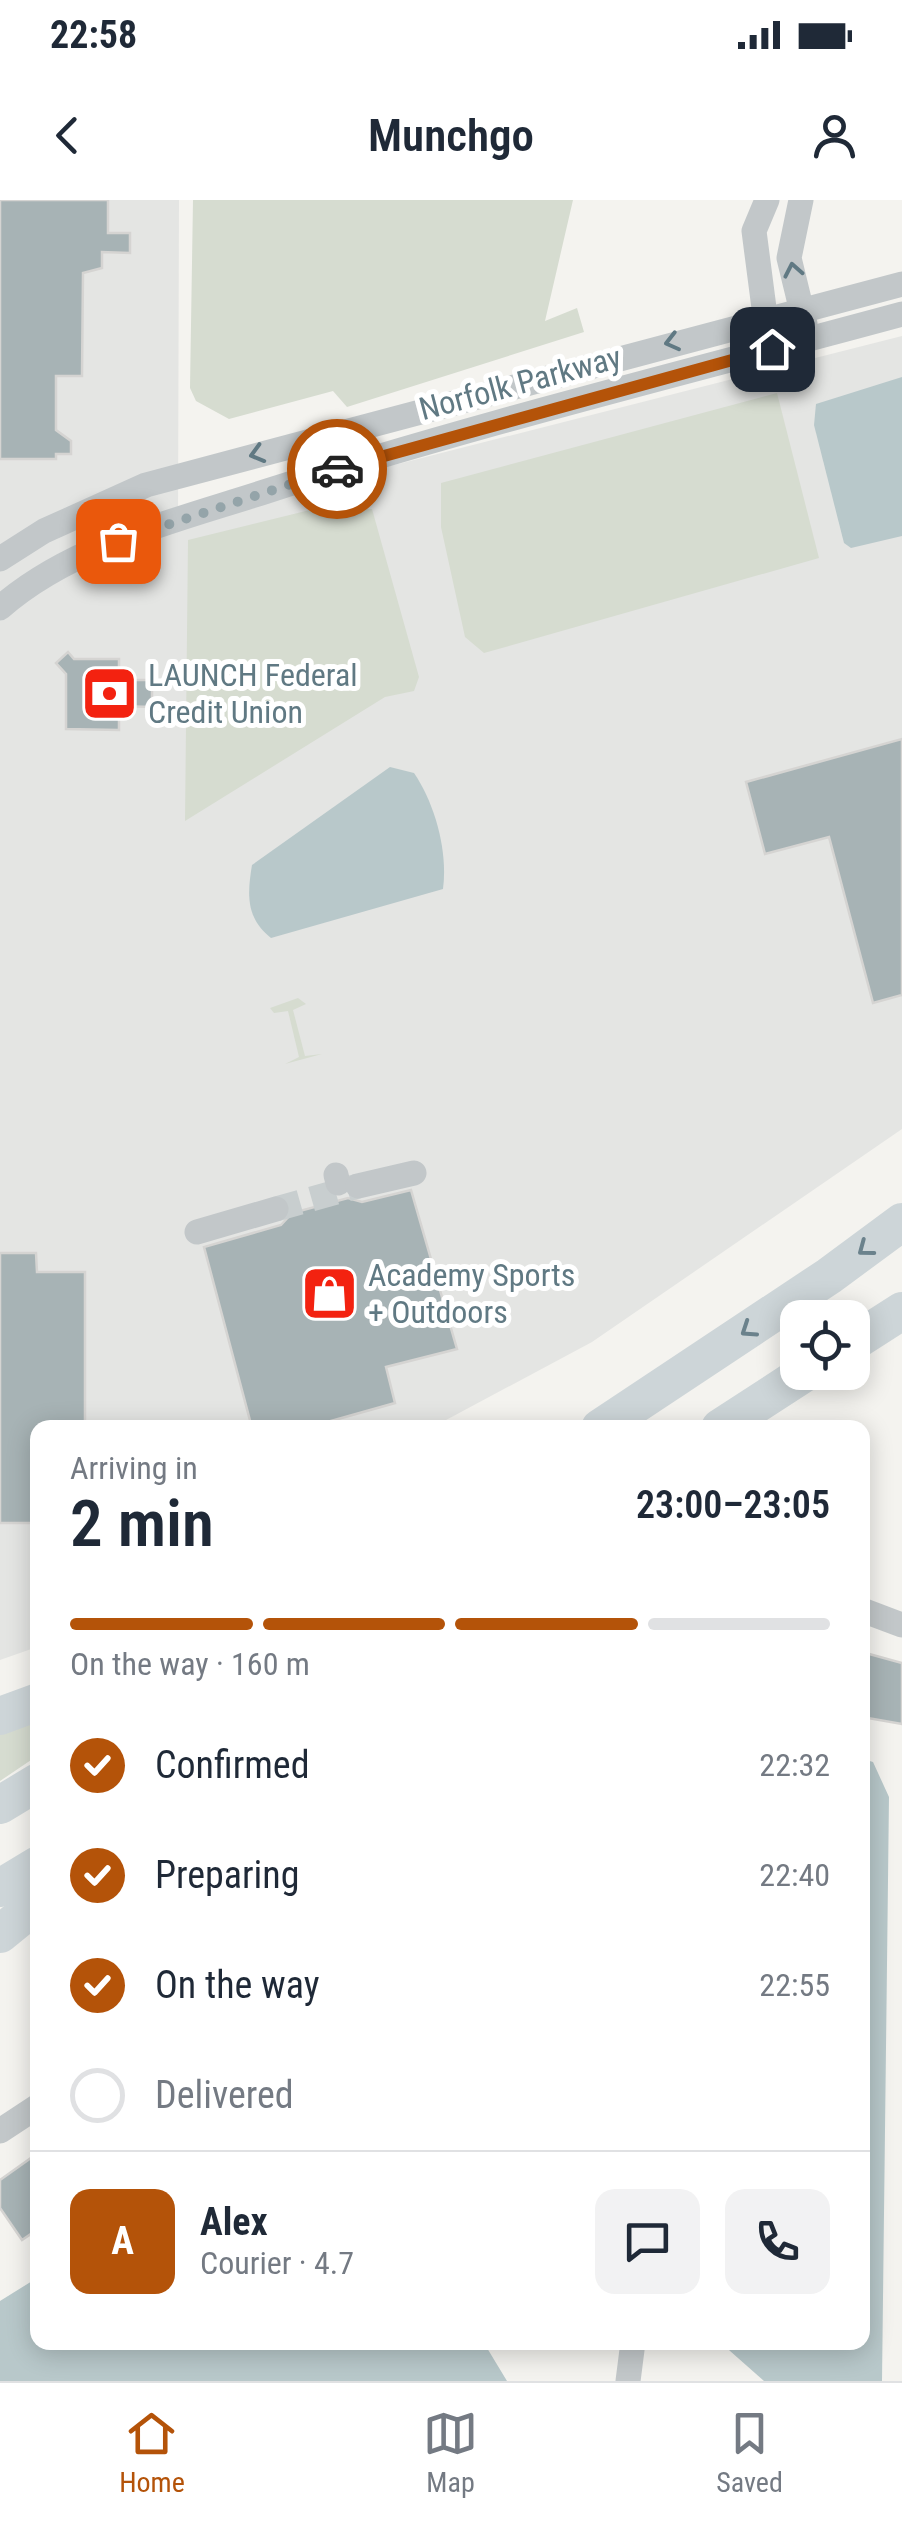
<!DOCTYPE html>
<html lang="en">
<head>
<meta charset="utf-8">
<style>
	body { margin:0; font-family:"Roboto Condensed",sans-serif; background:#f2f2f3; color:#1f2937; height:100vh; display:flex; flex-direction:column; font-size:38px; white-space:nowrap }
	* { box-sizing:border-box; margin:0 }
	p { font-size:32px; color:#747a83 }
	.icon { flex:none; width:55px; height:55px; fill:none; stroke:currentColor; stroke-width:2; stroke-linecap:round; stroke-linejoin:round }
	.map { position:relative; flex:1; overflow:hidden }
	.details { position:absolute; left:30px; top:1220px; width:840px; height:930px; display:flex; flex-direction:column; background:#fff; border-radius:20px; box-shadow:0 5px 25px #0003 }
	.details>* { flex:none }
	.tools { position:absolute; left:780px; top:1100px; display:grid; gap:20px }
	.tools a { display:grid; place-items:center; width:90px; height:90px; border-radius:20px; background:#fff; box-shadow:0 5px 25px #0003; font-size:50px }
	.pin { position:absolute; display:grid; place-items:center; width:85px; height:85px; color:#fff; margin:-42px; border-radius:20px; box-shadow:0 5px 15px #0006 }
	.courier { position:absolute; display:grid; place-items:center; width:100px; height:100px; margin:-50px; border:8px solid #b45309; border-radius:50%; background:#fff; color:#222; box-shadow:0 2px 12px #0007 }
	.overview em { font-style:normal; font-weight:600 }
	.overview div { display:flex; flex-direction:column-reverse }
	.overview { display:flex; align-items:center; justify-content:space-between; height:170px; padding:0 40px }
	h1 { font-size:65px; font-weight:600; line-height:75px }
	.bar { display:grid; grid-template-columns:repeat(4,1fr); gap:15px 10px; align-content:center; height:120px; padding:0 40px }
	.bar i { height:12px; border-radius:8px; background:#e0e1e3 }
	.bar .current { background:#b45309 }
	.bar p { grid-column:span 4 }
	.line { display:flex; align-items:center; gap:25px; padding:0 40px; border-top:2px solid #e0e1e3 }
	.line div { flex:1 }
	.round { display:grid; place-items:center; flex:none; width:105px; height:105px; border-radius:20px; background:#f2f2f3 }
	ol { padding:0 40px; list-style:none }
	li { display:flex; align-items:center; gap:30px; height:110px }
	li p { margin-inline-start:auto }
	li .icon { padding:10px; border-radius:50%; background:#b45309; color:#fff; stroke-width:4 }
	li:last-child { color:#747a83 }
	li i { width:55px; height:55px; border:5px solid #e0e1e3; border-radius:50% }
	.status { display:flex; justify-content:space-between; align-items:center; height:70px; padding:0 50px; background:#fff; direction:ltr }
	.status svg { height:28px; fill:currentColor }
	header { display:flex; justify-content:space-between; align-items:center; height:130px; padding:0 40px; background:#fff; font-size:45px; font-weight:600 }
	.tab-bar { display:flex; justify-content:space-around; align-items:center; height:140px; border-top:2px solid #e0e1e3; background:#fff; font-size:28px; color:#747a83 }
	.tab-bar a { display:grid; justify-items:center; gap:5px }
	.tab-bar .current { color:#b45309 }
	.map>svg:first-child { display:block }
	.built { fill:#e4e5e3 }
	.green { fill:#d6dcd0 }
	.water { fill:#b8c8ca }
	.building { fill:#a7b3b5; stroke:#d5d4d2; stroke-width:2.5 }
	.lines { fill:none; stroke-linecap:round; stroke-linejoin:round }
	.minor-tunnel { stroke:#c8cecf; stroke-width:25; stroke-dasharray:25 12; stroke-linecap:butt }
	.minor { stroke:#c2c7c9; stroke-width:25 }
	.highway { stroke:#cdd5d8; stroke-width:38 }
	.oneway { stroke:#607983 }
	.oneway2 { stroke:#6b828c }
	.done { stroke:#94a4a9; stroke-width:10; stroke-dasharray:0 18 }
	.route { stroke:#b45309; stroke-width:12 }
	.labels { text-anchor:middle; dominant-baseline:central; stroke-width:10; stroke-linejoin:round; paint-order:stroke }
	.street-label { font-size:32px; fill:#607983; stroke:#fff }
	.poi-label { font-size:32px; fill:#607983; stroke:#fff; text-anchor:start }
</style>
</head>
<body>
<div class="status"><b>22:58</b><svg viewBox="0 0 49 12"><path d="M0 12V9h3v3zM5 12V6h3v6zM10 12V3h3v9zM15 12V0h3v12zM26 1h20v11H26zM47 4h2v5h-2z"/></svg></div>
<header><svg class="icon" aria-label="back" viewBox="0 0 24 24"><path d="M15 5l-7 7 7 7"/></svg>Munchgo<svg class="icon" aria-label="person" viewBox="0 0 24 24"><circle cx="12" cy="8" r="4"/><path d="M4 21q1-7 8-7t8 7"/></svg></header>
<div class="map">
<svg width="902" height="2181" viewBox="0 0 902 2181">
	<rect width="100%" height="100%" fill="#f4f3ef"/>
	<polygon class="built" points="0,0 179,0 178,320 902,136 902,929 592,1142 433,1227 38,1228 37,1447 0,1460"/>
	<g class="green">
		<polygon points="193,0 573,0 545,121 577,108 584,132 347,207 333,191 229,219 196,201 190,188"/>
		<polygon points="777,193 819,358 484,453 465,437 441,327 441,283"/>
		<polygon points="318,308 372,309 419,477 414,491 385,497 185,621 188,340"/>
		<polygon points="298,798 306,804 293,810 305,856 322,854 285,864 299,857 288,811 274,813 270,808"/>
		<polygon points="37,1514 37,1556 0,1581 0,1528"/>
	</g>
	<g class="water">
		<polygon points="902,177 902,336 851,348 844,343 814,225 816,204"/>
		<path d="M390 567 414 573C435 604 448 651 443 689L271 738C246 718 247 695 252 665Z"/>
		<polygon points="863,1559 873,1562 889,1597 882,2181 764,2181 721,2143 862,2142"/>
		<polygon points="37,2078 38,2142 484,2143 507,2181 0,2181 0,2101"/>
	</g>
	<g class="building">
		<polygon points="0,0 108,0 108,33 130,33 130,53 102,52 102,68 83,73 82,176 56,176 56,230 71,241 71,254 56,254 56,259 0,259"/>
		<polygon points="68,452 74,459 119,459 119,480 152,480 152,507 119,506 119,530 66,529 66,474 56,463"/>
		<polygon points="902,539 902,795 873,803 829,637 765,654 746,582"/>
		<polygon points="411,990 457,1149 386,1167 395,1203 306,1228 252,1228 204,1047 281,1025 292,1013 348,998 362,1002"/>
		<polygon points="0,1053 36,1053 37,1072 85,1072 85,1228 38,1228 38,1323 0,1323"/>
		<polygon points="862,1452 902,1463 902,1524 862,1517"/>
		<polygon points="38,1953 38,2029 22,2040 0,2008 0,1980"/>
	</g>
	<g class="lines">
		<polyline class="minor-tunnel" points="276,1009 358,986"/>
		<g class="minor">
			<polyline points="767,0 754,31 767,131"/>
			<polyline points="801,0 789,58 805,124"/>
			<polyline points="0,359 44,331 146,285 902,84"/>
			<path d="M0 408C70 346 174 321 261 293 472 225 688 172 902 114"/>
			<polyline points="336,975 338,983"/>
			<polyline points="358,986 414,973"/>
			<polyline points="197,1032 276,1009"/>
			<polyline points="862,1410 902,1425"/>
			<polyline points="0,1931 38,1906"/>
			<polyline points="628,2181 633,2142"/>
		</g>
		<g class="highway">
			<polyline points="852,1143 902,1111"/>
			<polyline points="600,1228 829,1076 902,1022"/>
			<polyline points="720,1228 806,1172"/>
			<polyline points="0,1516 38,1502"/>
			<polyline points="0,1605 38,1582"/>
			<polyline points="0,1688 38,1665"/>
			<polyline points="0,1734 38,1703"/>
		</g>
	</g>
	<defs><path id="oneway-chevron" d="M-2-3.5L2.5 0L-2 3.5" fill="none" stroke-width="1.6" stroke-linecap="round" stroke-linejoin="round" transform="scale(2.5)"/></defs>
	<g class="oneway">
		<use href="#oneway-chevron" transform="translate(793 70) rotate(-101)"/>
		<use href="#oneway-chevron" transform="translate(672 142) rotate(166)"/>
		<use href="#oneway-chevron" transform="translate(257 254) rotate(164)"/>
	</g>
	<g class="oneway2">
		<use href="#oneway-chevron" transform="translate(865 1049) rotate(143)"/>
		<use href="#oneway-chevron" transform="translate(748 1130) rotate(146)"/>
	</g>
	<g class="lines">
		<polyline class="done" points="118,341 337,269"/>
		<polyline class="route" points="337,269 772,149"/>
	</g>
	<defs>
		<symbol id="bank-square" viewBox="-11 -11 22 22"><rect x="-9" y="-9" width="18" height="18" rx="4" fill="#f32210" stroke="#fff"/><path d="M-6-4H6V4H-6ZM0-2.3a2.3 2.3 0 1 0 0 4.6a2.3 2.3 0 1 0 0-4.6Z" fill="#fff"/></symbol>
		<symbol id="shop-square" viewBox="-11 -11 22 22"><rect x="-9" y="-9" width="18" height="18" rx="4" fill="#f32210" stroke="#fff"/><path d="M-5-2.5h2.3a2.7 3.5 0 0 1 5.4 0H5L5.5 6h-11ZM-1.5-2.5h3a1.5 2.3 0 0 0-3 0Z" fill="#fff"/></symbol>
	</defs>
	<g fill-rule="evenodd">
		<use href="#bank-square" x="78" y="462" width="63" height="63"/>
		<use href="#shop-square" x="298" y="1062" width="63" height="63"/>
	</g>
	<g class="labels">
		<g class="street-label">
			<text transform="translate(520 183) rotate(-15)">Norfolk Parkway</text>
		</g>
		<g class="poi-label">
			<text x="148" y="475">LAUNCH Federal<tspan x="148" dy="37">Credit Union</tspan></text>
			<text x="368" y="1075">Academy Sports<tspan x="368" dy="37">+ Outdoors</tspan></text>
		</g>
	</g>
</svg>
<div class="tools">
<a><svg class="icon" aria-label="locate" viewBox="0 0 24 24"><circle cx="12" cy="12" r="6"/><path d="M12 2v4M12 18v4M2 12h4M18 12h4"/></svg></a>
</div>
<div class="pin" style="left:118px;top:341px;background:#ea580c"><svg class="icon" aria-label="bag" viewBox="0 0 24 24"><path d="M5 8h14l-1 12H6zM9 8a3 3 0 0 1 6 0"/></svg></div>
<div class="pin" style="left:772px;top:149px;background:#1f2937"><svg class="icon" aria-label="home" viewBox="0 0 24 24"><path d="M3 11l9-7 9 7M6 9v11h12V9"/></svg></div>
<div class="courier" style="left:337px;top:269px"><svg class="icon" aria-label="car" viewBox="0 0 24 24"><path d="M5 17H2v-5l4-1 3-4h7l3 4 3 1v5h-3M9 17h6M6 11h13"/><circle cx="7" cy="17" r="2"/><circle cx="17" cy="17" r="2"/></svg></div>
<section class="details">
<div class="overview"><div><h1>2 min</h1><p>Arriving in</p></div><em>23:00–23:05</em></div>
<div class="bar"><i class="current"></i><i class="current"></i><i class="current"></i><i></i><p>On the way · 160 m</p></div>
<ol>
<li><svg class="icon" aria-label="check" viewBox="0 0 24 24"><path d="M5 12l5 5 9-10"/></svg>Confirmed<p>22:32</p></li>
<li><svg class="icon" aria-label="check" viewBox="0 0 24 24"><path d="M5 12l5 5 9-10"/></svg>Preparing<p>22:40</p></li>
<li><svg class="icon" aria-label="check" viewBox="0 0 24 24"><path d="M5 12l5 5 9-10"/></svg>On the way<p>22:55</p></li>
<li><i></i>Delivered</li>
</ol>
<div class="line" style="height:180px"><b class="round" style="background:#b45309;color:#fff">A</b><div><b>Alex</b><p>Courier · 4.7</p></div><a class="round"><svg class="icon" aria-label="chat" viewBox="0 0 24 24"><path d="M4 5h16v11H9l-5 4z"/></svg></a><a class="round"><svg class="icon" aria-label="phone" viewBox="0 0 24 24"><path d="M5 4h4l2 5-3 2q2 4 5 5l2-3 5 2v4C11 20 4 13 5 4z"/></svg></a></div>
</section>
</div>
<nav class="tab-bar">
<a class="current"><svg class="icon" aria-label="home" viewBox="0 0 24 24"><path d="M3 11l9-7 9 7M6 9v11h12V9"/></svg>Home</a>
<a><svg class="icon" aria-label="map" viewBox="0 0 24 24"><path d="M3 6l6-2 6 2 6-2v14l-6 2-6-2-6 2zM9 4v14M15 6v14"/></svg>Map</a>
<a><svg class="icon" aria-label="saved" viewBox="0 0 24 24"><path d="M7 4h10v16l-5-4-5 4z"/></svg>Saved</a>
</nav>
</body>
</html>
